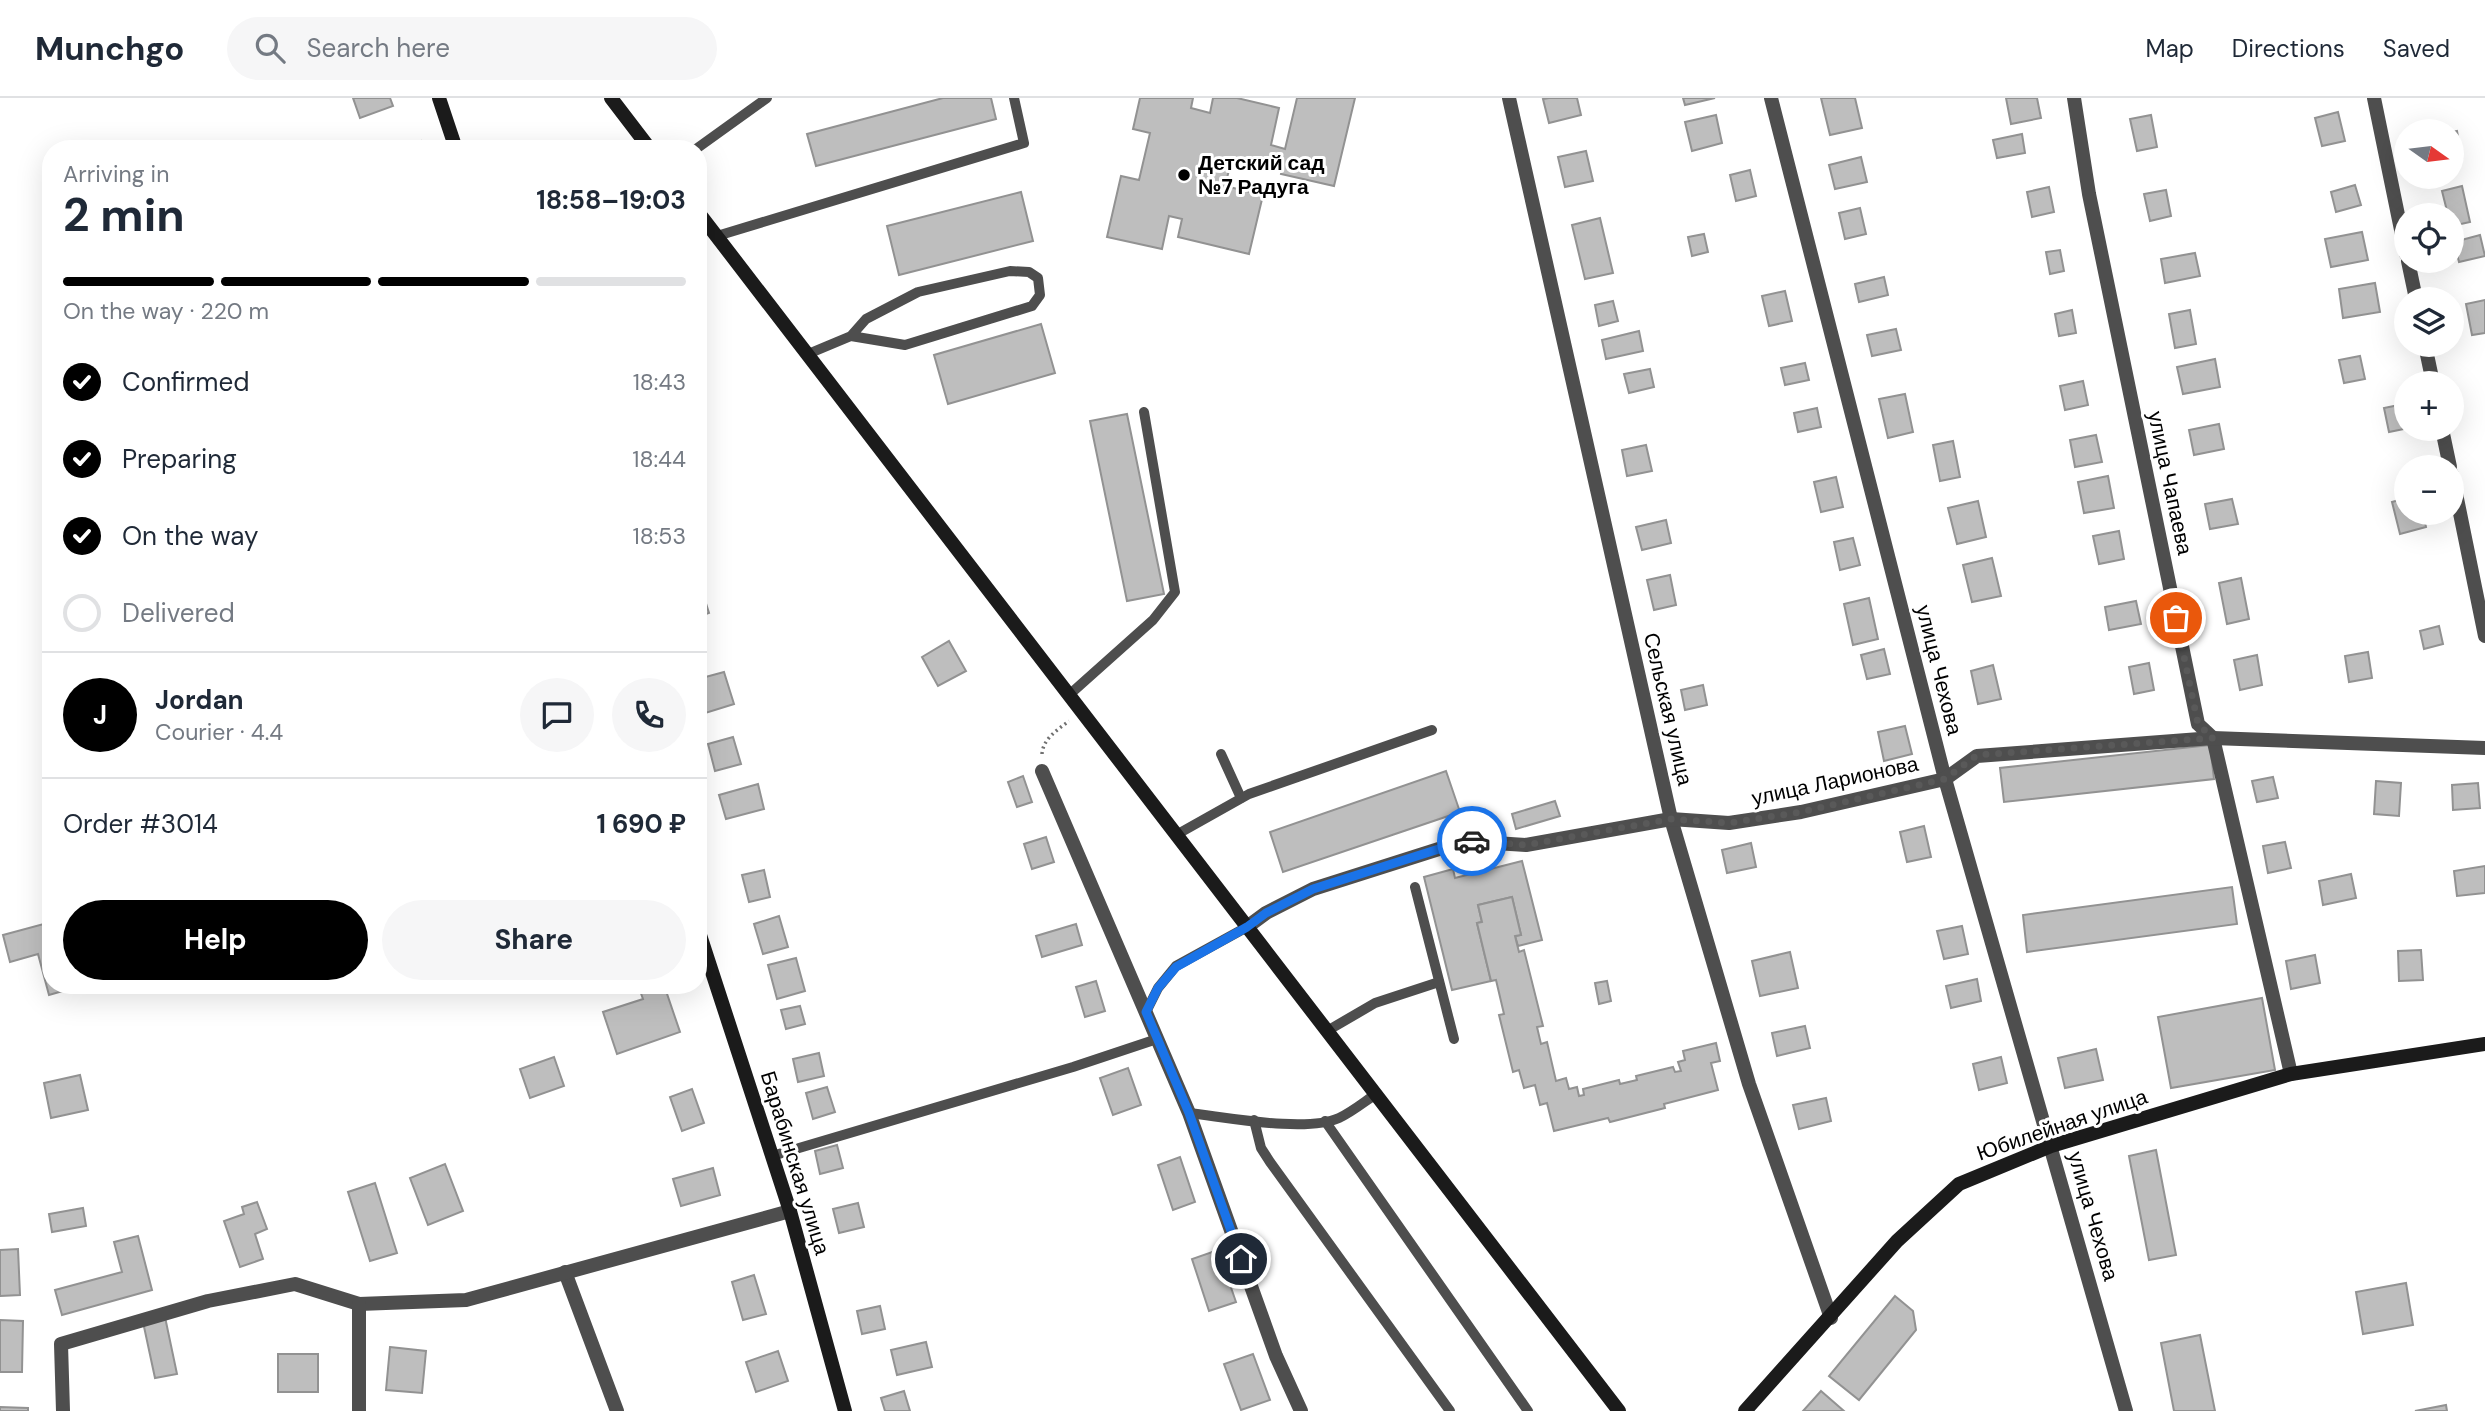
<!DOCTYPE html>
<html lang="en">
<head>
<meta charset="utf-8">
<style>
	body { margin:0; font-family:"DM Sans",sans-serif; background:#f6f6f7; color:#1f2937; height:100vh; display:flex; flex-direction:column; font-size:26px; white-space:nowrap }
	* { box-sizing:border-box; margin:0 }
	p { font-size:23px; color:#747a83 }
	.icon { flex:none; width:38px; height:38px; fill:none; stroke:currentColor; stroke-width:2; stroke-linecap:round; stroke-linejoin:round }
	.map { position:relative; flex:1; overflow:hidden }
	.drawer { position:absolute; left:42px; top:42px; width:665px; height:854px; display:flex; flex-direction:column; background:#fff; border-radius:28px; box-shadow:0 7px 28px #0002 }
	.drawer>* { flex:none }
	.needle { width:46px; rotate:104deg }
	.tools { position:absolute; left:2394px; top:21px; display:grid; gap:14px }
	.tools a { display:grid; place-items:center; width:70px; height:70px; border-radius:50%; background:#fff; box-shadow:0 7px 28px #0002; font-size:35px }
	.pin { position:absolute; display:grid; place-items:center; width:60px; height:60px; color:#fff; margin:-30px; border:4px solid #fff; border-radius:50%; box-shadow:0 2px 7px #0007 }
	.courier { position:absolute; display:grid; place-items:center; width:70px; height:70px; margin:-35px; border:5px solid #1a73e8; border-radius:50%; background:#fff; color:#222; box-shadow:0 2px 9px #0007 }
	.summary em { font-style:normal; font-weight:700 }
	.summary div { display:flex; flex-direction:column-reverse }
	.summary { display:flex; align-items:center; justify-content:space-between; height:119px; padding:0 21px }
	h1 { font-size:46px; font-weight:700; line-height:52px }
	.bar { display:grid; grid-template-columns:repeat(4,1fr); gap:10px 7px; align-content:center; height:84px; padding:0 21px }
	.bar i { height:9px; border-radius:5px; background:#e0e1e3 }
	.bar .on { background:#000 }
	.bar p { grid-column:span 4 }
	.line { display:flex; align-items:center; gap:18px; padding:0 21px; border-top:2px solid #e0e1e3 }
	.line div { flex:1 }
	.round { display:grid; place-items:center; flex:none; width:74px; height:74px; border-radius:37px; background:#f6f6f7 }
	ol { padding:0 21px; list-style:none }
	li { display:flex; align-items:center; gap:21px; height:77px }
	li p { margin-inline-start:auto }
	li .icon { padding:7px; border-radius:50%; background:#000; color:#fff; stroke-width:4 }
	li:last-child { color:#747a83 }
	li i { width:38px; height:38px; border:4px solid #e0e1e3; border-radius:50% }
	.action { display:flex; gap:14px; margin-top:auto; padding:14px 21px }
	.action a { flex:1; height:80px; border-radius:42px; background:#000; color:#fff; font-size:28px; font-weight:700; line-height:80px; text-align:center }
	.action a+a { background:#f6f6f7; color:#1f2937 }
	header { display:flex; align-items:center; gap:42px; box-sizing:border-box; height:98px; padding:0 35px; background:#fff; border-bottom:2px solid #e0e1e3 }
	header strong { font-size:33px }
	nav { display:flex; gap:38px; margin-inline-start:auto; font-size:24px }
	.search { width:490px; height:63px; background:#f6f6f7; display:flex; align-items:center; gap:18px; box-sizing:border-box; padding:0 24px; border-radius:38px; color:#747a83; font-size:26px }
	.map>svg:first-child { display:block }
	.building { fill:#bebebe; stroke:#929292; stroke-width:2 }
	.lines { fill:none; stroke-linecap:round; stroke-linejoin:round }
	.path { stroke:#707070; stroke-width:3.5; stroke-dasharray:2 3.5; stroke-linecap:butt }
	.lane { stroke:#4e4e4e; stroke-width:10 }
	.street { stroke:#4e4e4e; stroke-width:14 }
	.secondary { stroke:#1b1b1b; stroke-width:14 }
	.done { stroke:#595959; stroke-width:7; stroke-dasharray:0 12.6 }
	.route { stroke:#1a73e8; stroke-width:9 }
	.poi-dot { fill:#000; stroke:#fff; stroke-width:2.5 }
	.labels { text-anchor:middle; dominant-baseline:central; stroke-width:6; stroke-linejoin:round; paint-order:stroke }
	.poi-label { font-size:21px; font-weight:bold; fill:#000; stroke:#fff; text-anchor:start }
	.street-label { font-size:21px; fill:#000; stroke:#fff }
</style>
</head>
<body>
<header>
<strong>Munchgo</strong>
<div class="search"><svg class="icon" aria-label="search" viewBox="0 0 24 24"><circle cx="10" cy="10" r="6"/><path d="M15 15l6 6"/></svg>Search here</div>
<nav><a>Map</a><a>Directions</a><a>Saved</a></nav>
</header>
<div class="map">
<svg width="2485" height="1313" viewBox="0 0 2485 1313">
	<rect width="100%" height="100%" fill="#fff"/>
	<g class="building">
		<polygon points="353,0 390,0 393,8 360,20"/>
		<polygon points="943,0 991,0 996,21 816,68 807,36"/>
		<polygon points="1140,0 1193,0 1191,10 1210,15 1213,0 1237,0 1279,10 1271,47 1285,51 1297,0 1355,0 1334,88 1281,76 1282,71 1232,60 1225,88 1263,97 1249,156 1178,139 1182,121 1169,118 1162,151 1107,139 1121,78 1139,82 1150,35 1133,31"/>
		<polygon points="1549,0 1577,0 1581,17 1549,25 1543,1"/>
		<polygon points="1683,0 1715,0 1685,7"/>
		<polygon points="1821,0 1855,0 1862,30 1830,37"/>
		<polygon points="2006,0 2037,0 2041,20 2011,26"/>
		<polygon points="2338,14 2345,43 2322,48 2315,20"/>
		<polygon points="1716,17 1722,45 1692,53 1685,24"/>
		<polygon points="2151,17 2157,49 2137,53 2130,21"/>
		<polygon points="2457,33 2462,60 2452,63 2452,34"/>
		<polygon points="2022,36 2025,55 1997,60 1993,42"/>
		<polygon points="421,43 424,51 398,51 398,50"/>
		<polygon points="1586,53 1593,83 1565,89 1558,59"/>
		<polygon points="1861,59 1867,84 1835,91 1829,67"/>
		<polygon points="1750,72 1756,98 1736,103 1730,77"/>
		<polygon points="2355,87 2361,107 2336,114 2331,94"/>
		<polygon points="2462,88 2470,124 2452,128 2452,117 2448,117 2442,93"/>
		<polygon points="2049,89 2054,114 2032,119 2027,94"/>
		<polygon points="2166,92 2171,118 2150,123 2144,96"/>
		<polygon points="1021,94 1033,143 899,177 887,128"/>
		<polygon points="1860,110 1866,136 1845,141 1839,115"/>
		<polygon points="1600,120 1613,175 1585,181 1572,127"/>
		<polygon points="2362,134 2368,162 2331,169 2325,141"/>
		<polygon points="1704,136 1708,154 1692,158 1688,139"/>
		<polygon points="2480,137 2485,158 2459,164 2454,144"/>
		<polygon points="2060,152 2064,173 2050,176 2046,154"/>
		<polygon points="2195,155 2200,178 2165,185 2161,161"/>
		<polygon points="1884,179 1888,197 1859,204 1855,186"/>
		<polygon points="2375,185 2380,214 2343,220 2339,191"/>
		<polygon points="1785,193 1792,223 1769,228 1762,198"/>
		<polygon points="2485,202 2485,235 2472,237 2466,206"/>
		<polygon points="1613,203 1618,223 1599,228 1595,207"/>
		<polygon points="2072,212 2076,235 2059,238 2055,216"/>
		<polygon points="2190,212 2196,246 2175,250 2169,216"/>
		<polygon points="1041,226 1055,275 948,306 934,257"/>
		<polygon points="1896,231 1901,252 1872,258 1867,237"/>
		<polygon points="1639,233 1643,253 1606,261 1602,242"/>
		<polygon points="2360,258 2365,281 2344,285 2339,262"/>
		<polygon points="2215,261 2220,289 2183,296 2177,269"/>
		<polygon points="1805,265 1809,282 1785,287 1781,270"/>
		<polygon points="1650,271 1654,289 1629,295 1624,276"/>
		<polygon points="2083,283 2088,307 2065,312 2060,288"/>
		<polygon points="1905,296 1913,334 1888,340 1879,301"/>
		<polygon points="2399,307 2404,331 2389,334 2384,310"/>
		<polygon points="1817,310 1821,329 1798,334 1794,315"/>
		<polygon points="1127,316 1164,496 1127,503 1090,323"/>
		<polygon points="2219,326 2224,351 2194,357 2189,332"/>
		<polygon points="2096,337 2102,364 2075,369 2070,342"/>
		<polygon points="1953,343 1960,379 1940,383 1933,347"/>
		<polygon points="1646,347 1652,373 1627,378 1622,352"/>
		<polygon points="2108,378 2114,410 2084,415 2078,384"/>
		<polygon points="1836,379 1843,409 1821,414 1814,384"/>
		<polygon points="2406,400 2406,415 2423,415 2426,429 2400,436 2392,404"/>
		<polygon points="2232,401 2238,426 2210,431 2205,406"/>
		<polygon points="1978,403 1986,439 1957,446 1948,410"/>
		<polygon points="1666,422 1671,445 1642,452 1636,429"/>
		<polygon points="2119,433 2124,461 2099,466 2093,438"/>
		<polygon points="1853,440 1860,467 1840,472 1834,444"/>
		<polygon points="1992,460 2001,498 1972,504 1963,467"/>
		<polygon points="1670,477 1676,507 1654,512 1647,482"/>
		<polygon points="2241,480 2249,521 2227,526 2219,485"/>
		<polygon points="703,496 709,515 698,519 698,498"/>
		<polygon points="1869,500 1878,541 1853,547 1844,506"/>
		<polygon points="2136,503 2141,526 2109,532 2105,509"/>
		<polygon points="2439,528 2443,546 2424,551 2420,533"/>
		<polygon points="949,543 966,573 938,588 922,559"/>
		<polygon points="1884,551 1890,576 1867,581 1861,557"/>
		<polygon points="2368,554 2372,580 2349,584 2345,558"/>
		<polygon points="2257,557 2262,587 2240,592 2234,562"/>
		<polygon points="2149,565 2154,592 2134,596 2129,569"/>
		<polygon points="1993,567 2001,601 1978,606 1971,573"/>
		<polygon points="724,574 734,606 699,617 698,581"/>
		<polygon points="1703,587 1707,607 1685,612 1681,592"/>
		<polygon points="1905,628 1912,656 1884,663 1878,634"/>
		<polygon points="733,639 741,666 715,673 708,646"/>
		<polygon points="2210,647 2214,681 2004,704 2000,670"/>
		<polygon points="1446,673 1460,714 1283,774 1270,734"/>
		<polygon points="1023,678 1032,704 1017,709 1008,684"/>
		<polygon points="2273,679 2278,700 2257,704 2252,683"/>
		<polygon points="2376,683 2401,685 2399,718 2374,716"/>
		<polygon points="2478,685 2480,710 2453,712 2452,687"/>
		<polygon points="758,686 764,711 726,721 719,697"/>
		<polygon points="1555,703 1560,718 1516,731 1512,716"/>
		<polygon points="1924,728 1931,759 1907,764 1900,734"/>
		<polygon points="1046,739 1054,764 1032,771 1024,746"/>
		<polygon points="2285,744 2291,770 2268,775 2263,748"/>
		<polygon points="1751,745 1756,769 1727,775 1722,752"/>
		<polygon points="1522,763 1542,842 1518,848 1515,838 1521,837 1512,799 1478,807 1482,824 1477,825 1491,883 1452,892 1424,779 1453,771 1455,780"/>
		<polygon points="2485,768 2485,795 2457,798 2454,773"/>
		<polygon points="764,772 770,799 749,804 742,777"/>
		<polygon points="2351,776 2356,800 2323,807 2319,783"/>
		<polygon points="2232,789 2237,826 2027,854 2023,817"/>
		<polygon points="1512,799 1521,837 1515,838 1519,854 1524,852 1543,928 1537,929 1541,946 1547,944 1556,983 1566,980 1569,991 1577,989 1579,998 1584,997 1583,991 1619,982 1620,986 1637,982 1636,978 1673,969 1675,974 1681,973 1678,964 1685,962 1683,953 1716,945 1720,963 1711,965 1718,992 1664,1006 1665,1010 1610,1024 1608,1020 1554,1033 1547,1005 1540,1007 1535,987 1524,990 1519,972 1513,974 1499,917 1504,916 1496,882 1491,883 1477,825 1482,824 1478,807"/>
		<polygon points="779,818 788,849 763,856 754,826"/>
		<polygon points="51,824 51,887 72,887 73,890 49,897 38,856 10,864 3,837"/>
		<polygon points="1076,826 1082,847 1042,859 1036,838"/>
		<polygon points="1962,828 1968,856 1944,861 1937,833"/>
		<polygon points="2421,852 2423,882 2399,883 2398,853"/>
		<polygon points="1790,854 1798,890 1760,898 1752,863"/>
		<polygon points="2315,857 2320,885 2291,891 2286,863"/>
		<polygon points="796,860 805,893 777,901 768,867"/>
		<polygon points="1977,881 1981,903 1951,910 1946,888"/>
		<polygon points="1096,883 1105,913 1085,919 1076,889"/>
		<polygon points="1607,883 1611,903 1599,906 1595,885"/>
		<polygon points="638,887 664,887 680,934 617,956 603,914 643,901"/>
		<polygon points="2262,900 2275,972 2171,990 2158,919"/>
		<polygon points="800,908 805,926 786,931 781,912"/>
		<polygon points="1805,928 1810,950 1777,958 1772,935"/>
		<polygon points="2096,951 2103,982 2065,990 2058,960"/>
		<polygon points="819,955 824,978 798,984 793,961"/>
		<polygon points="554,959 564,988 530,1000 520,971"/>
		<polygon points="2001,959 2007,985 1979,992 1973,966"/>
		<polygon points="1128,970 1141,1007 1113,1017 1100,980"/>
		<polygon points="80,977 88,1012 51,1020 44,985"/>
		<polygon points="827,989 835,1014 813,1021 806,995"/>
		<polygon points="692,991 704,1025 682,1033 670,999"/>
		<polygon points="1826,1000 1831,1023 1799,1031 1793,1007"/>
		<polygon points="837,1047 843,1070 820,1076 815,1053"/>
		<polygon points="2156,1052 2176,1157 2149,1162 2129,1058"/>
		<polygon points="1180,1059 1195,1104 1173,1112 1158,1067"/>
		<polygon points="445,1066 463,1113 428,1127 410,1080"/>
		<polygon points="713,1070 720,1097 681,1108 673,1081"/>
		<polygon points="375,1085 397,1155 370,1163 348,1094"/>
		<polygon points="257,1104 267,1131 255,1136 263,1161 240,1169 224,1123 244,1116 242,1109"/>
		<polygon points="858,1105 864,1129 839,1135 833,1111"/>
		<polygon points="83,1110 86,1128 52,1134 49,1116"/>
		<polygon points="138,1138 152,1192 62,1217 55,1192 122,1174 114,1144"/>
		<polygon points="18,1151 20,1197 0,1198 0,1152"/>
		<polygon points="1218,1152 1236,1204 1209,1213 1192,1161"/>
		<polygon points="754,1177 766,1216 743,1222 732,1184"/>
		<polygon points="2406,1185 2413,1227 2363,1236 2356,1194"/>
		<polygon points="1895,1198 1913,1213 1916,1232 1859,1302 1829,1278"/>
		<polygon points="880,1208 885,1231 862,1236 857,1213"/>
		<polygon points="165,1219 177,1276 155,1280 143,1224"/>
		<polygon points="0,1222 23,1223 22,1274 0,1274"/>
		<polygon points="2200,1237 2215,1313 2174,1313 2161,1245"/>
		<polygon points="926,1244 932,1269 897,1277 891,1252"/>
		<polygon points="390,1249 426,1253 422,1295 386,1292"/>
		<polygon points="778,1253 788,1283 756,1294 746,1264"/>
		<rect x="278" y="1256" width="40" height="38"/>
		<polygon points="1253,1256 1270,1302 1241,1312 1224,1266"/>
		<polygon points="904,1293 910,1313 885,1313 881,1300"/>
		<polygon points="1821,1293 1844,1313 1803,1313"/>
		<polygon points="2446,1307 2447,1313 2415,1313"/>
		<polygon points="0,1309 28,1310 28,1313 0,1313"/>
	</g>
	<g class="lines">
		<path class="path" d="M1042 656C1043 641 1057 632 1069 623"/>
		<g class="lane">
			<polyline points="696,51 767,0"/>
			<polyline points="717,138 1024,45 1014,0"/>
			<polyline points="808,256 851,238 866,221 918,194 1010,173 1029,174 1038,180 1040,197 1032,208 905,247 851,238"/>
			<polyline points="1069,597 1153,522 1175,494 1144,314"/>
			<polyline points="1221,656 1241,700"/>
			<polyline points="1176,737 1249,696 1432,632"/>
			<polyline points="1415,789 1454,941"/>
			<polyline points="1146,914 1158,890 1176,868 1247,829"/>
			<polyline points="1327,933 1375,905 1439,884"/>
			<path d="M1189 1015C1226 1019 1306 1035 1339 1020 1352 1014 1364 1004 1376 996"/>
			<polyline points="1254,1022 1261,1050 1270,1064 1450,1313"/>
			<polyline points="1325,1023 1528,1313"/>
			<polyline points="772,1058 1073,969 1157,941"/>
		</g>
		<g class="street">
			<polyline points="1509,0 1671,721 1749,986 1831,1220"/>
			<polyline points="1771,0 1945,681 2126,1313"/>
			<polyline points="2074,0 2089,96 2198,626 2213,640 2291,976"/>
			<polyline points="2374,0 2406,156"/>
			<polyline points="2408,163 2416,201"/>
			<polyline points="2425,247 2433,285"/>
			<polyline points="2442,331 2450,369"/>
			<polyline points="2452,376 2485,538"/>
			<polyline points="1042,673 1189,1015 1276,1258 1301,1313"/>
			<polyline points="1247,829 1266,815 1313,791 1464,743 1526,747 1671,721 1729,725 1801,714 1945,681 1977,658 2213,640 2485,650"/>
			<polyline points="565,1174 617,1313"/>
			<polyline points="63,1313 61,1246 208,1203 295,1186 359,1206 466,1202 790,1113"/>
			<polyline points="359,1313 359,1206"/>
		</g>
		<g class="secondary">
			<polyline points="439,0 456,51"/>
			<polyline points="611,0 650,51"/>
			<polyline points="698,114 1619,1313"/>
			<polyline points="698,831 790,1113 845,1313"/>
			<polyline points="1745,1313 1897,1143 1959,1086 2051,1048 2291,976 2485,946"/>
		</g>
	</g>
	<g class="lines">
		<polyline class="done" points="1472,743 1526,747 1671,721 1729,725 1801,714 1945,681 1977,657 2213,640 2198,626 2176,520"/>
		<polyline class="route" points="1241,1161 1189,1015 1146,914 1158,890 1176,869 1247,829 1266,815 1313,791 1464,743 1472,743"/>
	</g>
	<circle class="poi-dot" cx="1184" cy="77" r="7"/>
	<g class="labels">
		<g class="poi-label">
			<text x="1198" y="65">Детский сад<tspan x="1198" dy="24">№7 Радуга</tspan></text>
		</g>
		<g class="street-label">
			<text transform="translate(2170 385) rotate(78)">улица Чапаева</text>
			<text transform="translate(1939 572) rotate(76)">улица Чехова</text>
			<text transform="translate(1668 611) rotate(77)">Сельская улица</text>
			<text transform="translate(1835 683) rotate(-12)">улица Ларионова</text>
			<text transform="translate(2062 1027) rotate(-19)">Юбилейная улица</text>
			<text transform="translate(795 1065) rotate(73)">Барабинская улица</text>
			<text transform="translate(2093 1118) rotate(74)">улица Чехова</text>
		</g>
	</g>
</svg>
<div class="tools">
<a><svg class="needle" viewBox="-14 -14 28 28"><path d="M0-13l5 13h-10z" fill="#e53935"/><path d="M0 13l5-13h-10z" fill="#747a83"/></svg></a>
<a><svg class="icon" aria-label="locate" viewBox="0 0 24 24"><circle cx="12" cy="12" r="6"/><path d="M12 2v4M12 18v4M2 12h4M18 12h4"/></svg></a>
<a><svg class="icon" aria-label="layers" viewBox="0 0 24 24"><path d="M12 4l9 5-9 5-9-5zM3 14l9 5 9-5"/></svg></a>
<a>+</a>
<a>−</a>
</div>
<div class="pin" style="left:2176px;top:520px;background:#ea580c"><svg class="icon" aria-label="bag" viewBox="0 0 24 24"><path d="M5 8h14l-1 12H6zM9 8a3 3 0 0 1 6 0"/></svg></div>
<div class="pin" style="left:1241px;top:1161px;background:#1f2937"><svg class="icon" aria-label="home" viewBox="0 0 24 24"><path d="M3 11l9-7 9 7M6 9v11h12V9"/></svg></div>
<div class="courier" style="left:1472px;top:743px"><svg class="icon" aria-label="car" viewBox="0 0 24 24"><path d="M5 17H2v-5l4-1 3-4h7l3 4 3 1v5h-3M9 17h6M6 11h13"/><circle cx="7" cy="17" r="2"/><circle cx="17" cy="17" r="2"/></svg></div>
<section class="drawer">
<div class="summary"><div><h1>2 min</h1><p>Arriving in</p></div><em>18:58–19:03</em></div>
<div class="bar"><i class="on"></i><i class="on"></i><i class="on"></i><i></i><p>On the way · 220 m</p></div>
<ol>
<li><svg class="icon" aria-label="check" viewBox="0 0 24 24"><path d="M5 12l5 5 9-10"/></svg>Confirmed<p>18:43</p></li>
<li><svg class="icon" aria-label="check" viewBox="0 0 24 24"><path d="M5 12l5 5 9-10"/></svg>Preparing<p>18:44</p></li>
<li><svg class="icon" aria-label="check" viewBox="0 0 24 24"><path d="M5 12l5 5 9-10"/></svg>On the way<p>18:53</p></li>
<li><i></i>Delivered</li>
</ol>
<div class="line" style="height:126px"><b class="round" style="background:#000;color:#fff">J</b><div><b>Jordan</b><p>Courier · 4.4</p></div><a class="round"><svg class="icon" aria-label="chat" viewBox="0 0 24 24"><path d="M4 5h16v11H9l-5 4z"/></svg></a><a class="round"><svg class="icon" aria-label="phone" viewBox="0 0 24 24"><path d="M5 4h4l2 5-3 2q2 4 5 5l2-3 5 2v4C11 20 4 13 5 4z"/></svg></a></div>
<div class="line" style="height:91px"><div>Order #3014</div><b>1 690 ₽</b></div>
<div class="action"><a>Help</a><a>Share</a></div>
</section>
</div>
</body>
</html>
